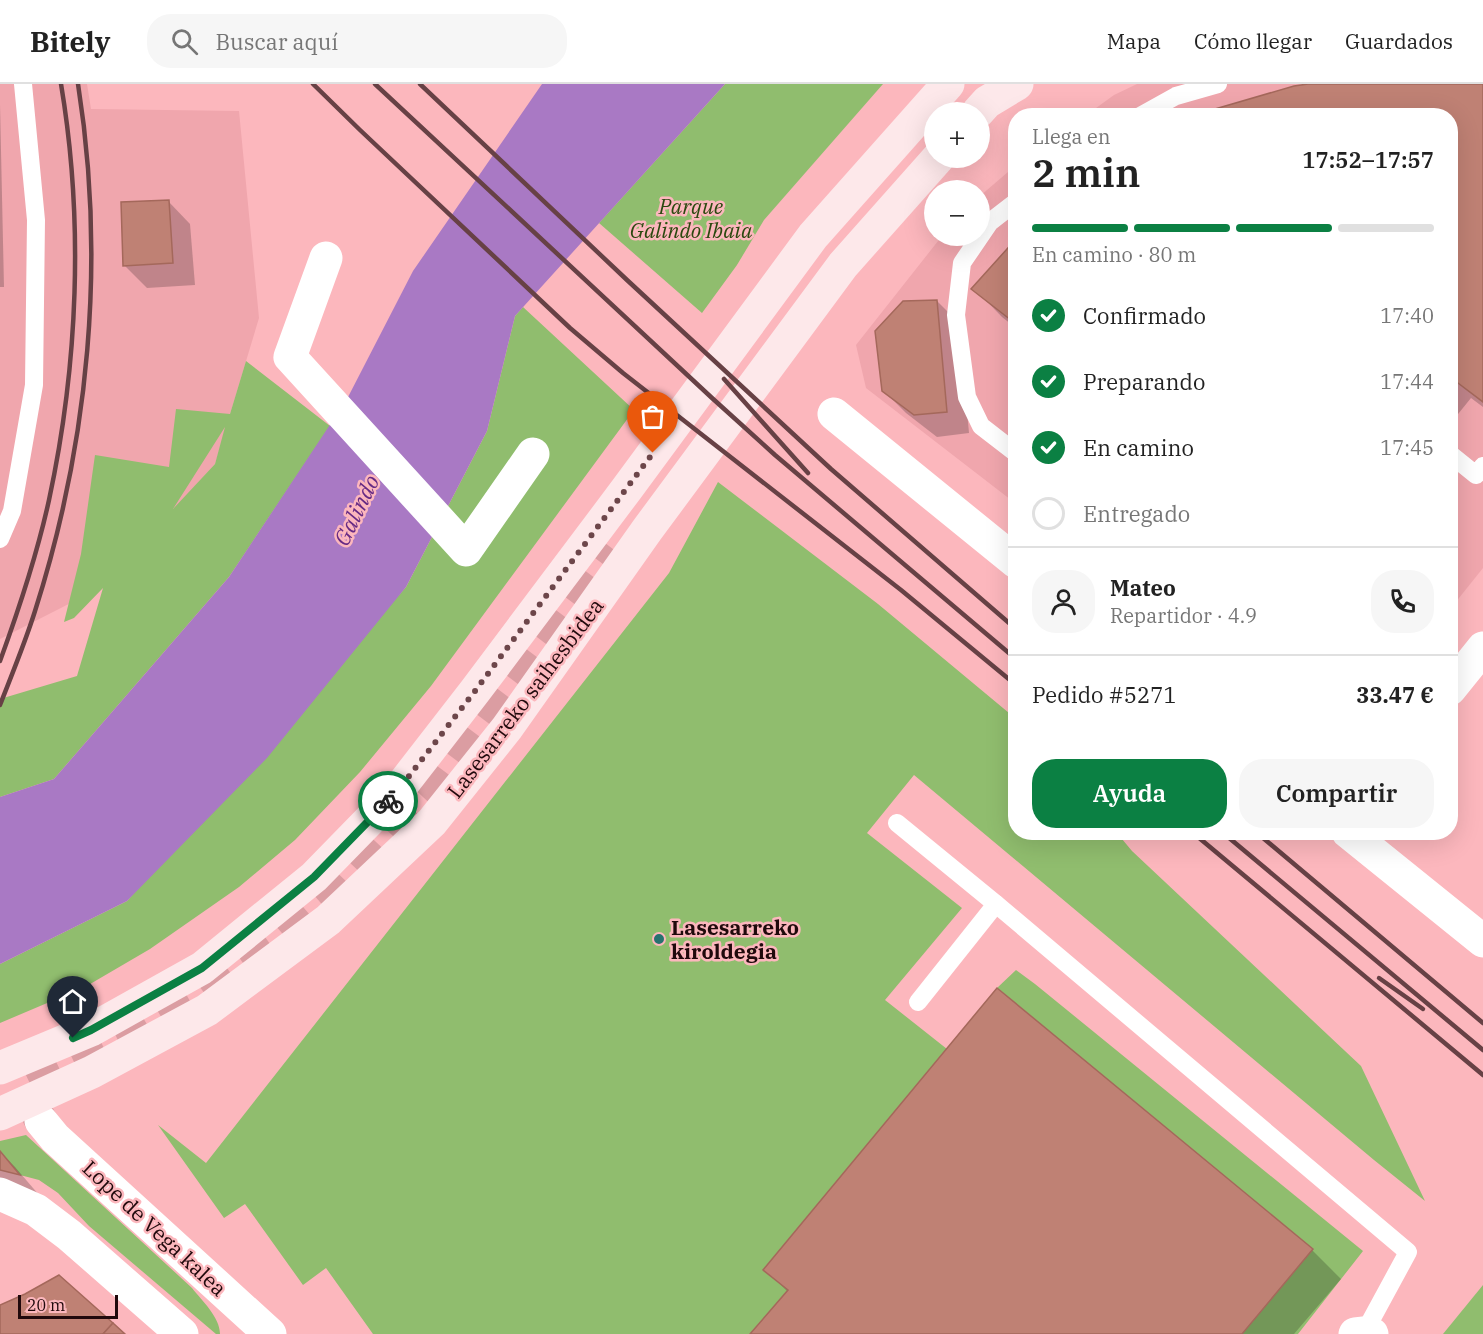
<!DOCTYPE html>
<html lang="es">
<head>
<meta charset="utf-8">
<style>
	body { margin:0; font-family:"IBM Plex Serif",serif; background:#f6f6f6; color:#222; height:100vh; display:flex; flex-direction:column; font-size:22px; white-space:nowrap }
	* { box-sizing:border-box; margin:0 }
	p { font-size:20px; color:#767676 }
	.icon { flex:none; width:33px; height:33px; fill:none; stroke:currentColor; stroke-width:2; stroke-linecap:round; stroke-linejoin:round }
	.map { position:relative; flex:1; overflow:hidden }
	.drawer { position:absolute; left:1008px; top:24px; width:450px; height:732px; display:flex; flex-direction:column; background:#fff; border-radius:24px; box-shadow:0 6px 24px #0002 }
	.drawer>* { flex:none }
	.buttons { position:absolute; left:924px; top:18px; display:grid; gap:12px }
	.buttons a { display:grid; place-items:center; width:66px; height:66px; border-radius:50%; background:#fff; box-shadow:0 6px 24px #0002; font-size:30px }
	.scale { position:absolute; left:18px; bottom:15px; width:100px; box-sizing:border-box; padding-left:6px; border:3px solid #20090c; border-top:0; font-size:16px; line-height:21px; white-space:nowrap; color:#20090c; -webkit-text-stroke:4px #fcb7bd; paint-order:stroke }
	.pin { position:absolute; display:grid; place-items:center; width:51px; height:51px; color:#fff; margin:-62px -26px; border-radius:50% 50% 50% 0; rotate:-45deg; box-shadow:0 0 6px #0007 }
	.pin .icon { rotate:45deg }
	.courier { position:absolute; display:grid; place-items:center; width:60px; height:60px; margin:-30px; border:4px solid #0b8043; border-radius:50%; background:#fff; color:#222; box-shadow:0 2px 8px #0007 }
	.headline em { font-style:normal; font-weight:600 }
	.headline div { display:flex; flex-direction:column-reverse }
	.headline { display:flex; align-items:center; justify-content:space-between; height:102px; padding:0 24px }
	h1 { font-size:39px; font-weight:600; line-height:45px }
	.bar { display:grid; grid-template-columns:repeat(4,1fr); gap:9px 6px; align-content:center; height:72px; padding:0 24px }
	.bar i { height:8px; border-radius:4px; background:#e0e0e0 }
	.bar .current { background:#0b8043 }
	.bar p { grid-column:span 4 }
	.line { display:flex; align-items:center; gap:15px; padding:0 24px; border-top:2px solid #e0e0e0 }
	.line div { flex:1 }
	.round { display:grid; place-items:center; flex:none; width:63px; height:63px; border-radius:24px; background:#f6f6f6 }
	ol { padding:0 24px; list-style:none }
	li { display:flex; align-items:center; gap:18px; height:66px }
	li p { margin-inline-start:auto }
	li .icon { padding:6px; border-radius:50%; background:#0b8043; color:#fff; stroke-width:4 }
	li:last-child { color:#767676 }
	li i { width:33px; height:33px; border:3px solid #e0e0e0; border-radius:50% }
	.button { display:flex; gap:12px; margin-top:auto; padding:12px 24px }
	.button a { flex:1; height:69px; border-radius:24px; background:#0b8043; color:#fff; font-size:24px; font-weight:600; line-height:69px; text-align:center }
	.button a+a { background:#f6f6f6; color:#222 }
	header { display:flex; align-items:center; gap:36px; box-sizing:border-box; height:84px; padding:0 30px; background:#fff; border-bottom:2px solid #e0e0e0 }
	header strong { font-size:28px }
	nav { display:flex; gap:33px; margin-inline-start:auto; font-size:21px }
	.search { width:420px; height:54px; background:#f6f6f6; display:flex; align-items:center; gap:15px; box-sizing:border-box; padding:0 21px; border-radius:24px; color:#767676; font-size:22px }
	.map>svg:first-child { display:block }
	.built { fill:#f0a6ad }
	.green { fill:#90bd6e; fill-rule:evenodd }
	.water { fill:#a979c4 }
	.shadow { fill:#0003 }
	.building { fill:#bf8174; stroke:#a4685b; stroke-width:1.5 }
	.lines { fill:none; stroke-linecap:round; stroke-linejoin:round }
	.street-tunnel { stroke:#db9da2; stroke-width:33; stroke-dasharray:33 16; stroke-linecap:butt }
	.lane { stroke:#fff; stroke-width:18 }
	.street { stroke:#fff; stroke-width:33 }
	.secondary { stroke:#fde8ea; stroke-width:33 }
	.rail { stroke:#674145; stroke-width:4.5 }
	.done { stroke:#6d464a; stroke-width:6; stroke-dasharray:0 10.8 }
	.route { stroke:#0b8043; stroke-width:8 }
	.poi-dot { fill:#277270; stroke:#fcb7bd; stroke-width:2 }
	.labels { text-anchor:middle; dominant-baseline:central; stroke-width:5; stroke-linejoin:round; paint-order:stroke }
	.park-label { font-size:21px; font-style:italic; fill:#2b480f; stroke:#fcb7bd }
	.street-label { font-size:21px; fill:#20090c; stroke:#fcb7bd }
	.poi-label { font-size:21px; font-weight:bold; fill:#20090c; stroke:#fcb7bd; text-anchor:start }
	.water-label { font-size:22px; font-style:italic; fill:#672a84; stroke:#fcb7bd }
</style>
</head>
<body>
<header>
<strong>Bitely</strong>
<div class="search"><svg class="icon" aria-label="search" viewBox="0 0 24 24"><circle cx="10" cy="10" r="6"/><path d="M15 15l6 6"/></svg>Buscar aquí</div>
<nav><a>Mapa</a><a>Cómo llegar</a><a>Guardados</a></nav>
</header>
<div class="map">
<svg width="1483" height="1250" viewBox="0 0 1483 1250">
	<rect width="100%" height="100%" fill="#fcb7bd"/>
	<g class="built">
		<polygon points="0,0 87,0 91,25 239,27 259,234 215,380 104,502 0,555"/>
		<polygon points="1137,0 1483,0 1483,484 1451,524 1450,32 1085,32 1114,11"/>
		<polygon points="1015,82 1015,419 866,304 856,261 942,152 980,152 980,112"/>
	</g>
	<g class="green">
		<polygon points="725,0 883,0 764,136 737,181 702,229 599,139"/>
		<polygon points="523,223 634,326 431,602 360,688 295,756 239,803 150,865 85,903 0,939 0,880 127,817 406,503 487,347 515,232"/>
		<path d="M246 277 330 342 229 493 54 695 0 713V615L77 592 103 504 74 534 64 538 81 470 95 371 169 383 176 325 230 330ZM225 343 215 380 173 425Z"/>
		<polygon points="718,398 878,520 1015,634 1016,748 1117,749 1132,767 1361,982 1425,1117 1374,1076 914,691 867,749 962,824 885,916 947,965 997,904 1016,886 1035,900 1363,1167 1298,1250 373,1250 326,1184 303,1201 245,1120 224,1134 158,1041 206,1079 669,489"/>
		<path d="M26 1051 192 1204C202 1217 220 1233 220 1250H216L89 1142 58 1109 39 1096 20 1091 0 1067V1057Z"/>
		<polygon points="1483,1201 1483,1250 1443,1250"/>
	</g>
	<polygon class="water" points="542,0 725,0 515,232 487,347 406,503 267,674 127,817 0,880 0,713 54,695 229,493 347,315 413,187"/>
	<g class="shadow">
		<polygon points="1317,0 1483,0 1483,323 1471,314 1450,340 1450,32"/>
		<polygon points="0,20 4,203 0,203"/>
		<polygon points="168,117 190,140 195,201 147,204 125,182"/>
		<polygon points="1016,158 1016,244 1002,233 974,204"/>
		<polygon points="937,217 959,239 969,349 937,353 906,329 883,306"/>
		<polygon points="0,1068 15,1083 39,1111 0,1103"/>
		<polygon points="1312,1166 1341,1195 1294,1250 752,1250 788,1208 765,1185"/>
	</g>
	<g class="building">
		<polygon points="1308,0 1483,0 1483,318 1450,293 1450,32 1201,32 1215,25 1294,2"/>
		<polygon points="169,116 173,179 123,182 121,118"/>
		<polygon points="1016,155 1016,240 971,205"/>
		<polygon points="937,216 947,328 914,331 882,307 875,247 903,217"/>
		<polygon points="997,904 1313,1165 1242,1250 750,1250 788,1206 763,1186"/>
		<polygon points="0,1067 20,1091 0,1086"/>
		<polygon points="59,1191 113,1239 103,1250 0,1250 0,1221 25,1210"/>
		<polygon points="113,1239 125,1250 103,1250"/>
	</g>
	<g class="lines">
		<polyline class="street-tunnel" points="41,1037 22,1000 122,953 198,909 274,854 342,795 423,709 609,462"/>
		<g class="lane">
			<polyline points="1140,32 1176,12 1218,0"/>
			<polyline points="1016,118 990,138 962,179 956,231 967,313 981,342 1016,369"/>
			<polyline points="1450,370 1476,391 1483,382"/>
			<polyline points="0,455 12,427 34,301 36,136 23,0"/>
			<polyline points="897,739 996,820 1408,1168 1364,1249"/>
			<polyline points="918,918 996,820"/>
		</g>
		<g class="street">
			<polyline points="326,174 290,273 466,466 533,370"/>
			<polyline points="834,330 1016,478"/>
			<polyline points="1450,605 1483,564"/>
			<polyline points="1348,748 1483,857"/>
			<polyline points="41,1037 55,1054 270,1250"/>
			<polyline points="0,1110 36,1126 69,1151 182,1250"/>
			<polyline points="1355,1250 1364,1249 1372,1250"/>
		</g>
		<g class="secondary">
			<polyline points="978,28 987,18 1017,0"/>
			<polyline points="0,984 91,946 202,884 314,793 396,709 475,607 626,406 813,152 948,0"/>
			<polyline points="0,1030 92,988 207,926 328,836 432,738 507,644 647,446 843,181 938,74"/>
		</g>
		<g class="rail">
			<polyline points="313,0 360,46 570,244 623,289 901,506 1016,601"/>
			<polyline points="375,0 712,314 775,371 1016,575"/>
			<polyline points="420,0 627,196 831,385 1016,545"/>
			<polyline points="724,295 808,389"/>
			<path d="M0 577C19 525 37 471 49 416 78 281 84 137 61 0"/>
			<path d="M0 621C12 590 25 559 35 527 89 358 106 176 78 0"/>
			<polyline points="1192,748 1483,991"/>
			<polyline points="1222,748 1483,966"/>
			<polyline points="1256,748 1483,939"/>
			<polyline points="1379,894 1423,925"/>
		</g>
	</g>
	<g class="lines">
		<polyline class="done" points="388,717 396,709 475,607 653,369"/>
		<polyline class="route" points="73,954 91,946 202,884 314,793 388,717"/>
	</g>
	<circle class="poi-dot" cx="659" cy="855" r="6"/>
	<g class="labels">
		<g class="park-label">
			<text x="691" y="122">Parque<tspan x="691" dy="24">Galindo Ibaia</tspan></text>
		</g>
		<g class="street-label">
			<text transform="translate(525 614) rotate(-53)">Lasesarreko saihesbidea</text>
			<text transform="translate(155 1144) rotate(43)">Lope de Vega kalea</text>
		</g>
		<g class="poi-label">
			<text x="671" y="843">Lasesarreko<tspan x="671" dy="24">kiroldegia</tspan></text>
		</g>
		<g class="water-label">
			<text transform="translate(356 426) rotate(-64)">Galindo</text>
		</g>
	</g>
</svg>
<div class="buttons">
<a>+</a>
<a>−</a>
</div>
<div class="scale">20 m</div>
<div class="pin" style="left:653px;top:369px;background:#ea580c"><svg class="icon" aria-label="bag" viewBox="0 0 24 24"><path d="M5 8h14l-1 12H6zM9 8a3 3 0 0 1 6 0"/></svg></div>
<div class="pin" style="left:73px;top:954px;background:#1f2937"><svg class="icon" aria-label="home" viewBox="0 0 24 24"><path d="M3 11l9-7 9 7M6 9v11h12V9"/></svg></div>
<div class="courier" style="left:388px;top:717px"><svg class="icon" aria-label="bike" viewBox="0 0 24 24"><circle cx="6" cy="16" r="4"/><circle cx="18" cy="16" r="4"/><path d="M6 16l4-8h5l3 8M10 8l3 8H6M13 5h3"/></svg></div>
<section class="drawer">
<div class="headline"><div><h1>2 min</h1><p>Llega en</p></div><em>17:52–17:57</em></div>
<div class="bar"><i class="current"></i><i class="current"></i><i class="current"></i><i></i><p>En camino · 80 m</p></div>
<ol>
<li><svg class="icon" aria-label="check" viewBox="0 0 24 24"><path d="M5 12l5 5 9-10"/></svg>Confirmado<p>17:40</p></li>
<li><svg class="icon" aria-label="check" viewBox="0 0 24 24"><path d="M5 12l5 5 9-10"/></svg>Preparando<p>17:44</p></li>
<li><svg class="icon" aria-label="check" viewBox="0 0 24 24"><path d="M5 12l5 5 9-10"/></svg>En camino<p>17:45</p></li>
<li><i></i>Entregado</li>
</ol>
<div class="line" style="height:108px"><a class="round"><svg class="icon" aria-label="person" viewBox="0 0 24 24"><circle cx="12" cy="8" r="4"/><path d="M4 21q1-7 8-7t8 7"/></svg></a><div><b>Mateo</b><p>Repartidor · 4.9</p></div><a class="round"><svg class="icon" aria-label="phone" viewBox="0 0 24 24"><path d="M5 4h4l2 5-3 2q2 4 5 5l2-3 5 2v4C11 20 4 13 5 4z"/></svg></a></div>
<div class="line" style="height:78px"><div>Pedido #5271</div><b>33.47 €</b></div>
<div class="button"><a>Ayuda</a><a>Compartir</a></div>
</section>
</div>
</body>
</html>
